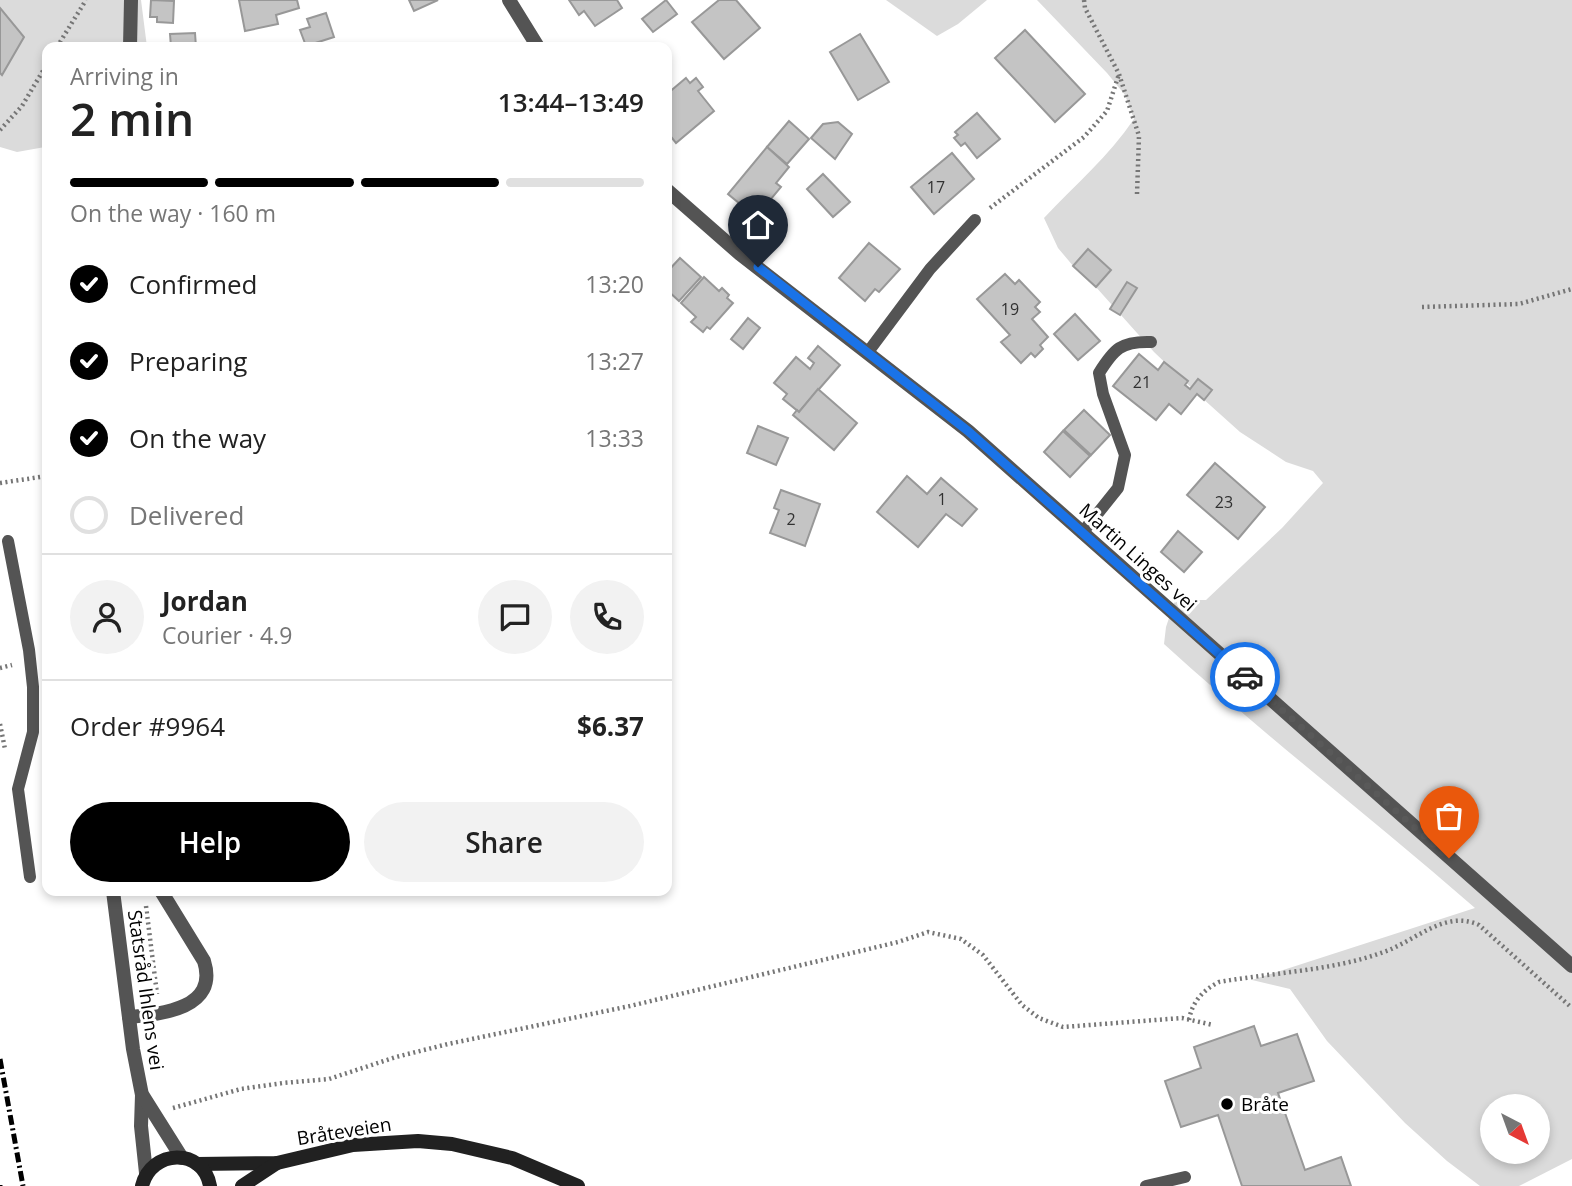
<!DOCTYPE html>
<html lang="en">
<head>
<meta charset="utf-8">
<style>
	body { margin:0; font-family:"Open Sans",sans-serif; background:#f2f2f2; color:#222; height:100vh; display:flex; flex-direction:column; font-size:26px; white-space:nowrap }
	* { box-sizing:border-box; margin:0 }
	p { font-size:23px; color:#767676 }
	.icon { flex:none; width:38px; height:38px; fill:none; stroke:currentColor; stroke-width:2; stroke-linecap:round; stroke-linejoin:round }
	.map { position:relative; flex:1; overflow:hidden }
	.sheet { position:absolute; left:42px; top:42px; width:630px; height:854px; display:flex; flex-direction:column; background:#fff; border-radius:14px; box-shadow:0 4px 10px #0003 }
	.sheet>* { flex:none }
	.needle { width:46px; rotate:139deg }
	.tools { position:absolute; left:1480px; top:1094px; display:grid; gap:14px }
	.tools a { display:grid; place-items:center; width:70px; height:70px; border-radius:50%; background:#fff; box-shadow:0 4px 10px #0003; font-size:35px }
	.pin { position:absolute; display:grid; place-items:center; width:60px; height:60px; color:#fff; margin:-72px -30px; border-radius:50% 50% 50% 0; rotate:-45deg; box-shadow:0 0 7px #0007 }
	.pin .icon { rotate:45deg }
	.courier { position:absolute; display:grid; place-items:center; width:70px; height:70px; margin:-35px; border:5px solid #1a73e8; border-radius:50%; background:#fff; color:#222; box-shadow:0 2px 9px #0007 }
	.overview em { font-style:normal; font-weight:600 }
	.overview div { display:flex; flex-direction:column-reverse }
	.overview { display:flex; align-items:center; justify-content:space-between; height:119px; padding:0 28px }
	h1 { font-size:46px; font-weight:600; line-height:52px }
	.bar { display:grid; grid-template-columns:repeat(4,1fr); gap:10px 7px; align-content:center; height:84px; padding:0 28px }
	.bar i { height:9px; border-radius:5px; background:#e0e0e0 }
	.bar .current { background:#000 }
	.bar p { grid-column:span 4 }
	.line { display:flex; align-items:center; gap:18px; padding:0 28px; border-top:2px solid #e0e0e0 }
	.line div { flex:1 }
	.round { display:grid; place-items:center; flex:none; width:74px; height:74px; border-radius:37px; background:#f2f2f2 }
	ol { padding:0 28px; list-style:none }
	li { display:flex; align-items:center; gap:21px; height:77px }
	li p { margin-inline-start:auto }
	li .icon { padding:7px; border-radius:50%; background:#000; color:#fff; stroke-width:4 }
	li:last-child { color:#767676 }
	li i { width:38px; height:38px; border:4px solid #e0e0e0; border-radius:50% }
	.primary-button { display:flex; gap:14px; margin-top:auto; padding:14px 28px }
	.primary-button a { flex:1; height:80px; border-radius:42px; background:#000; color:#fff; font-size:28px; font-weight:600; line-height:80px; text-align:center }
	.primary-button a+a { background:#f2f2f2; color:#222 }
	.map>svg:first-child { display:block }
	.green { fill:#dbdbdb; fill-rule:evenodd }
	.building { fill:#c4c4c4; stroke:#989898; stroke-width:2 }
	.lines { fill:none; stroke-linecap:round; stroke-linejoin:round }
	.path { stroke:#767676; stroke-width:4.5; stroke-dasharray:2 3.5; stroke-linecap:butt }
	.lane { stroke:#545454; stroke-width:12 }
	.street { stroke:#545454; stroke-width:14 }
	.secondary { stroke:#212121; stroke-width:14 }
	.rail { stroke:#000; stroke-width:5; stroke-dasharray:10 3.5 2 3.5; stroke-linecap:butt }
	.done { stroke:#595959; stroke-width:7; stroke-dasharray:0 12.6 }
	.route { stroke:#1a73e8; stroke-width:9 }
	.poi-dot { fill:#000; stroke:#fff; stroke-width:2.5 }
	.labels { text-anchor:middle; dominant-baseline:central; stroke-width:6; stroke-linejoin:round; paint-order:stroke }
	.number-label { font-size:16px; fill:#313131 }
	.street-label { font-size:19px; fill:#000; stroke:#fff }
	.poi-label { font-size:19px; fill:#000; stroke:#fff; text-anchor:start }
</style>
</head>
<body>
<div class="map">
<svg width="1572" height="1186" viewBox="0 0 1572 1186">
	<rect width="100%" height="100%" fill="#fff"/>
	<g class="green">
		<polygon points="0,0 141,0 147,47 47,47 47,148 45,147 17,152 0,147"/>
		<polygon points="886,0 987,0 958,24 937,36"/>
		<path d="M1037 0H1572V1159L1519 1186H1480L1447 1161 1405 1123 1327 1041 1290 989 1252 980 1475 908C1373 819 1265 736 1164 644L1166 627 1175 600H1206L1282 528 1323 483 1313 471 1286 462 1240 432 1201 397 1154 352 1095 286 1074 267 1058 248 1044 218C1075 185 1109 156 1134 119L1125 95 1107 73ZM1493 1106H1538V1152H1493Z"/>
	</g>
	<g class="building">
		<polygon points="151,0 174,1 173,23 157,22 157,17 150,17"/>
		<polygon points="239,0 297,0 299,8 276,15 278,24 245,31"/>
		<polygon points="409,0 438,0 414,11"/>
		<polygon points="569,0 617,0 622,8 595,26 584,11 579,15"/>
		<polygon points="666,0 677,14 653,32 642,19"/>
		<polygon points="719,0 736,0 760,28 724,59 692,22"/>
		<polygon points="0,8 24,37 2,75 0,73"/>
		<polygon points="326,13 334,37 306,46 300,30 310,27 307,19"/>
		<polygon points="1025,30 1085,94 1055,122 995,58"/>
		<polygon points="195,33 196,47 171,47 170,34"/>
		<polygon points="860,34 889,82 858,100 830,52"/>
		<polygon points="686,78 690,83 696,78 703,87 698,91 714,111 676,143 667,132 667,94"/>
		<polygon points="977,113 1000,139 977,158 965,143 961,146 954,138 958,135 955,132"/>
		<polygon points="789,121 809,139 787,164 767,147"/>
		<polygon points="838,122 852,134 835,159 811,138 823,124"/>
		<polygon points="767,147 789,167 776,183 781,187 756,217 728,194"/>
		<polygon points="952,153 974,179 934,214 911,187"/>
		<polygon points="823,174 850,202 833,217 807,189"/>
		<polygon points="869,243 900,269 879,292 875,289 865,301 839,278"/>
		<polygon points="1088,249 1111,270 1096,287 1073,266"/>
		<polygon points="680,258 701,277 679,301 667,290 667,272"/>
		<polygon points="1005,274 1015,284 1019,280 1040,302 1035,307 1040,312 1032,319 1048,337 1040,345 1043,349 1035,357 1031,353 1021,363 1001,342 1010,335 977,299"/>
		<polygon points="704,277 719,291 722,288 729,295 727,298 733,303 710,329 707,327 703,332 691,322 696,317 681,303"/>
		<polygon points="1127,282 1137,288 1120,315 1110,309"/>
		<polygon points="1075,314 1100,341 1078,360 1054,334"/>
		<polygon points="748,318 760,328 743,349 731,339"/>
		<polygon points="818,346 840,365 799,412 783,399 787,394 774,383 796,357 810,369 814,363 808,358"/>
		<polygon points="1139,354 1158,370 1164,362 1188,381 1185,385 1190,389 1198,379 1212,390 1204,400 1197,394 1181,414 1169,404 1156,420 1113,386"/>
		<polygon points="818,389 857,423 834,450 793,415 797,410 799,412"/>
		<polygon points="1084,410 1110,435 1091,455 1064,430"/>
		<polygon points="758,426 788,438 776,465 747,453"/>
		<polygon points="1063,431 1090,456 1070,477 1044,452"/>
		<polygon points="1215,463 1265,507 1238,539 1187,495"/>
		<polygon points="907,476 927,494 941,478 977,509 962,526 946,514 918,547 877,512"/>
		<polygon points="781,490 820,504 805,546 770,533 779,510 774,508"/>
		<polygon points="1178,531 1202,552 1184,572 1161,552"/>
		<polygon points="1254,1026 1261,1046 1297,1034 1314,1081 1278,1093 1305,1170 1341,1157 1351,1186 1242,1186 1218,1115 1181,1127 1165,1081 1201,1068 1194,1047"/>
	</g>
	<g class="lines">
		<g class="path">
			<polyline points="1084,0 1085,8 1119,74 1139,136 1137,194"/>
			<polyline points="57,47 86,0"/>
			<polyline points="0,130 22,106 47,64"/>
			<polyline points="990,208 1084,137 1107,111 1119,74"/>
			<polyline points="1422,307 1519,304 1572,289"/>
			<polyline points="0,483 47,476"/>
			<polyline points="0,668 12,665"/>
			<polyline points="0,724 5,749"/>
			<polyline points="146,906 157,994"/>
			<path d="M1189 1020C1192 1002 1203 990 1219 982 1276 972 1335 971 1389 950 1418 938 1447 910 1479 925L1572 1008"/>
			<polyline points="173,1108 241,1089 283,1083 329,1079 396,1057 448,1044 630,1006 898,942 928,932 961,939 983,955 1022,1005 1039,1018 1063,1027 1182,1018 1213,1025"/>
		</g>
		<g class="lane">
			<polyline points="868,352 930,269 975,220"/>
			<path d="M1082 533 1118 488 1125 455 1103 394 1099 373C1114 349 1121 341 1151 342"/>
			<polyline points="8,541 29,650 33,687 33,732 18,789 30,877"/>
			<polyline points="1146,1186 1185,1177"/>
		</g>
		<g class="street">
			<polyline points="509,0 538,47"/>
			<polyline points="130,47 131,0"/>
			<polyline points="667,190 740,254 968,431 1572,966"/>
			<polyline points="113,891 133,1049 142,1095 141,1126 146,1173"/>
			<path d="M129 1017C161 1014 219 1009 204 961L161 891"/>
			<polyline points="143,1096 182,1158"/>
		</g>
		<g class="secondary">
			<polyline points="197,1164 277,1163 353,1145 418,1141 452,1144 512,1158 578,1186"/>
			<path d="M142 1186C151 1149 203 1147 210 1186"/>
			<polyline points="242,1186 277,1163"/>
		</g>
		<g class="rail">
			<polyline points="0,1059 23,1186"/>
			<polyline points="0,1185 0,1186"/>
		</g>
	</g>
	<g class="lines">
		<polyline class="done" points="1245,677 1449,858"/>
		<polyline class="route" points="758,267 968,431 1245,677"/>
	</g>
	<circle class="poi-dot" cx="1227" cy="1104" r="7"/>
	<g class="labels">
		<g class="number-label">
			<text x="936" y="187">17</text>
			<text x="1010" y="309">19</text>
			<text x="1142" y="382">21</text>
			<text x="942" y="499">1</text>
			<text x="1224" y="502">23</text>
			<text x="791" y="519">2</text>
		</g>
		<g class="street-label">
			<text transform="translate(1138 557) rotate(42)">Martin Linges vei</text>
			<text transform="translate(146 990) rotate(82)">Statsråd Ihlens vei</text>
			<text transform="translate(344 1131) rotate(-9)">Bråteveien</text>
		</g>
		<g class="poi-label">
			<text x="1241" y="1104">Bråte</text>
		</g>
	</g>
</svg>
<div class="tools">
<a><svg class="needle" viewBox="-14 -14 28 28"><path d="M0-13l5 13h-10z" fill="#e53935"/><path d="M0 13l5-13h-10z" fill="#767676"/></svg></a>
</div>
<div class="pin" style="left:1449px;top:858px;background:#ea580c"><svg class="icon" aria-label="bag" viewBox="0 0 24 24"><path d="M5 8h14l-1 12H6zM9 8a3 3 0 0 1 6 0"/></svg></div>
<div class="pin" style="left:758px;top:267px;background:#1f2937"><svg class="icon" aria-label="home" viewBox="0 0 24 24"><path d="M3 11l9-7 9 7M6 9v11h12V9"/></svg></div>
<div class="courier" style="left:1245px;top:677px"><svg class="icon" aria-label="car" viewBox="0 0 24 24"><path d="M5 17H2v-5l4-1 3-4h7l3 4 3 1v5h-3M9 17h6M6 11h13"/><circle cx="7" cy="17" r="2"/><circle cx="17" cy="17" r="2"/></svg></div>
<section class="sheet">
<div class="overview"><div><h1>2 min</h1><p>Arriving in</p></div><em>13:44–13:49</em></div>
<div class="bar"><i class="current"></i><i class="current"></i><i class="current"></i><i></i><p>On the way · 160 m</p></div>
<ol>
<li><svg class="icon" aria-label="check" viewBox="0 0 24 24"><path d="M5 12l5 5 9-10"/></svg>Confirmed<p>13:20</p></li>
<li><svg class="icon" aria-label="check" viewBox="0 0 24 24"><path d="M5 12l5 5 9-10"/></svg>Preparing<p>13:27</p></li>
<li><svg class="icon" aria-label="check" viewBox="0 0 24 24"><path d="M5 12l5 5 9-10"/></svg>On the way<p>13:33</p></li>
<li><i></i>Delivered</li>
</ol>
<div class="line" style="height:126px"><a class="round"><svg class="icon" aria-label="person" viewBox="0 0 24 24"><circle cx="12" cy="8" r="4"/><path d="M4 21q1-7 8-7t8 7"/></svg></a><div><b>Jordan</b><p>Courier · 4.9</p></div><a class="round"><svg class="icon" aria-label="chat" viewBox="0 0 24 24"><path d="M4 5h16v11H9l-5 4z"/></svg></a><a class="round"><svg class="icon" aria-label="phone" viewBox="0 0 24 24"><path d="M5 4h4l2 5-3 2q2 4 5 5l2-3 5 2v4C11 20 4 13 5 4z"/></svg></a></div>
<div class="line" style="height:91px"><div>Order #9964</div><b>$6.37</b></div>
<div class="primary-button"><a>Help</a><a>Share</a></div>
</section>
</div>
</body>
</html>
